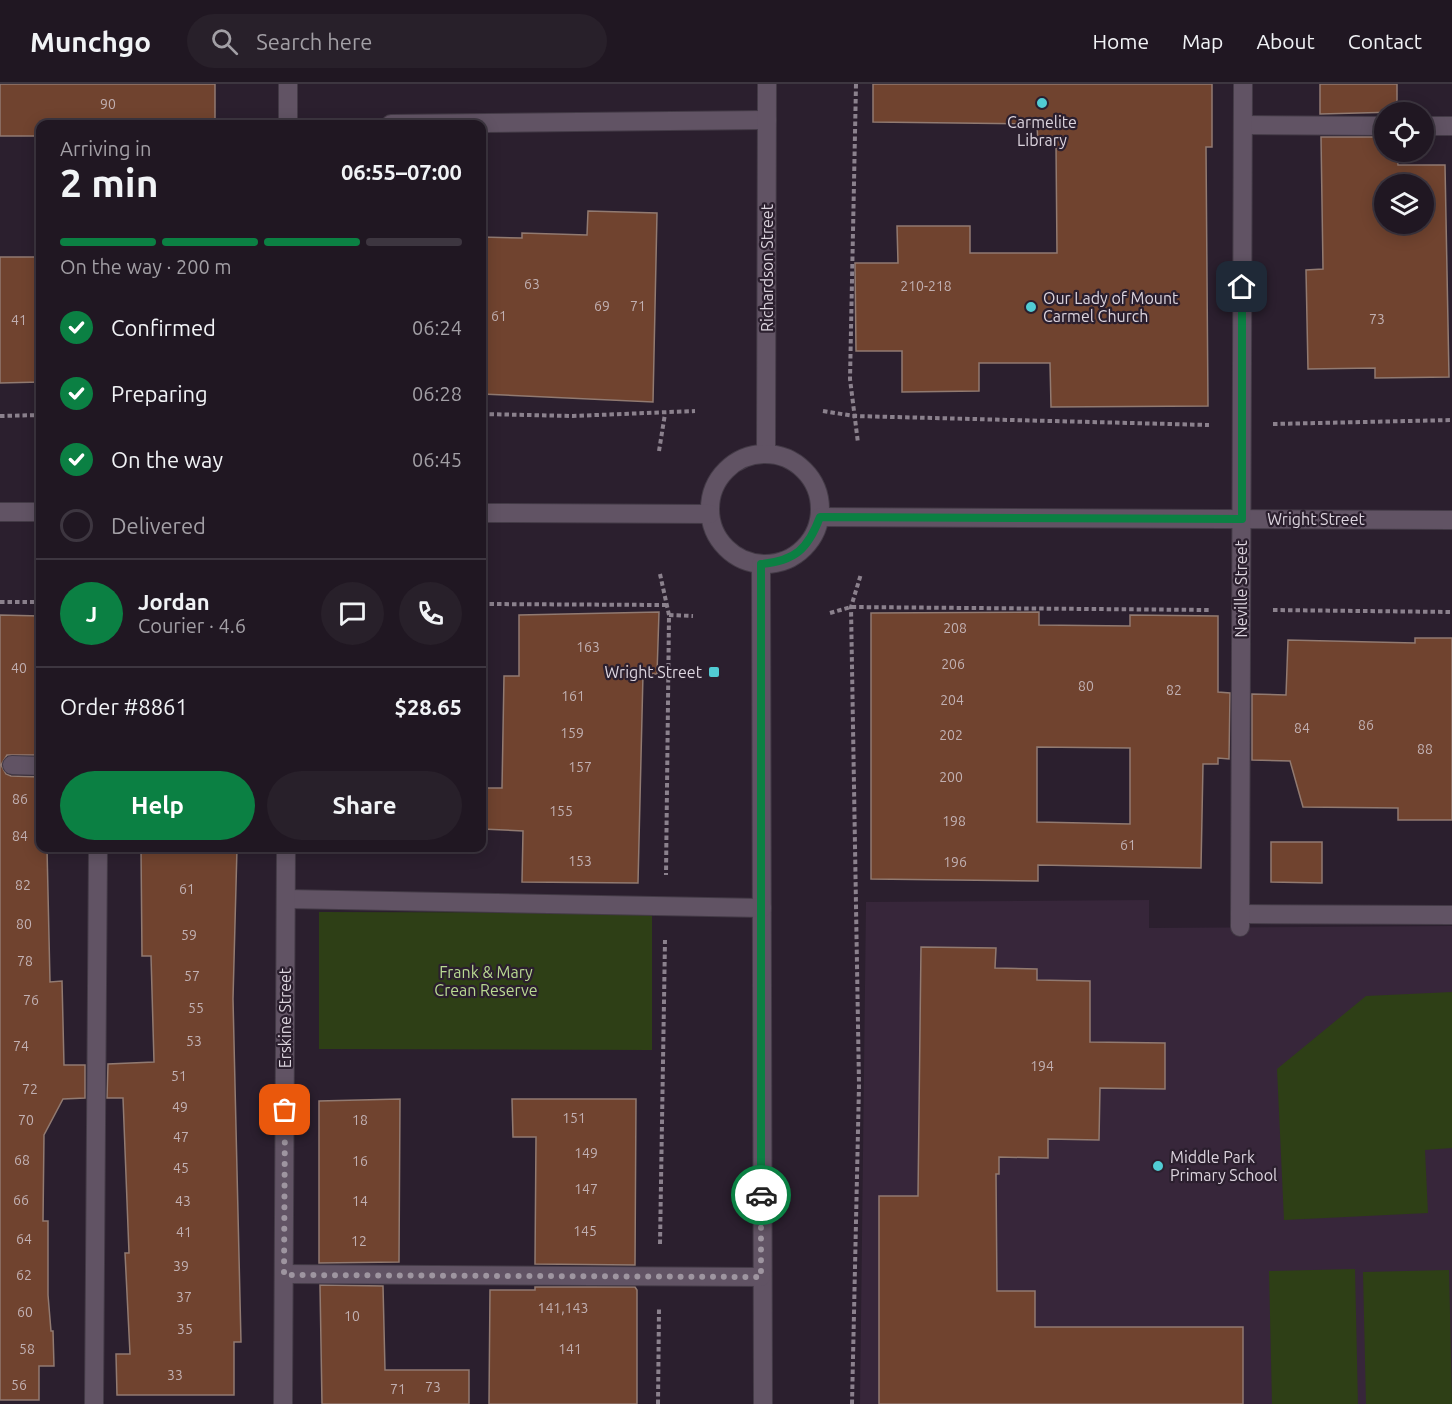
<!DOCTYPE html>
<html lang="en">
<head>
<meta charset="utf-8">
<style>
	body { margin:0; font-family:Ubuntu,sans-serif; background:#28202a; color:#f1f3f6; height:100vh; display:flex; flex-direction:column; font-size:22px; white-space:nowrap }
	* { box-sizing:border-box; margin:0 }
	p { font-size:20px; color:#a29fa5 }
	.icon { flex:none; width:33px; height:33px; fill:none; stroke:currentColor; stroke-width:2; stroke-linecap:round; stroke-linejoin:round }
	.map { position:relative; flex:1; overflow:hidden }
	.drawer { position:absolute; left:36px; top:36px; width:450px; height:732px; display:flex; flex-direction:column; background:#201722; border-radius:12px; box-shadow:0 3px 15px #0003,0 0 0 2px #3d3640 }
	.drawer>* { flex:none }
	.controls { position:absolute; left:1374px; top:18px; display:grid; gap:12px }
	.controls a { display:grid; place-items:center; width:60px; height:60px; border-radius:50%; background:#201722; box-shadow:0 3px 15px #0003,0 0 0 2px #3d3640; font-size:30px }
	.pin { position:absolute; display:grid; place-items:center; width:51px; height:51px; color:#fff; margin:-26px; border-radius:12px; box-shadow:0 3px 9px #0006 }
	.courier { position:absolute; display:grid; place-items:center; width:60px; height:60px; margin:-30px; border:4px solid #0b8043; border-radius:50%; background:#fff; color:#222; box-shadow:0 2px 8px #0007 }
	.summary em { font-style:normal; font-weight:700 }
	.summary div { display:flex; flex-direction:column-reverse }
	.summary { display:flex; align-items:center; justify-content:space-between; height:102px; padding:0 24px }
	h1 { font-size:39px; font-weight:700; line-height:45px }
	.bar { display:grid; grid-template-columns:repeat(4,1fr); gap:9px 6px; align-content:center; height:72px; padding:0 24px }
	.bar i { height:8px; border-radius:4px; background:#3d3640 }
	.bar .active { background:#0b8043 }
	.bar p { grid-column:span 4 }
	.line { display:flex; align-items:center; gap:15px; padding:0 24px; border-top:2px solid #3d3640 }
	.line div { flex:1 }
	.round { display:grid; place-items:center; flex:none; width:63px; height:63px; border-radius:32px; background:#28202a }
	ol { padding:0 24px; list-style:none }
	li { display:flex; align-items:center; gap:18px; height:66px }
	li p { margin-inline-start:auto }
	li .icon { padding:6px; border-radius:50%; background:#0b8043; color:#fff; stroke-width:4 }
	li:last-child { color:#a29fa5 }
	li i { width:33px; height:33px; border:3px solid #3d3640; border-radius:50% }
	.cta { display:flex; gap:12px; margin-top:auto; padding:12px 24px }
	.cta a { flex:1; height:69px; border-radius:36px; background:#0b8043; color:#fff; font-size:24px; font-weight:700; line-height:69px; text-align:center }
	.cta a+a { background:#28202a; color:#f1f3f6 }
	header { display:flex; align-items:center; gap:36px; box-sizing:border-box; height:84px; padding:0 30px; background:#201722; border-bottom:2px solid #3d3640 }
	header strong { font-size:28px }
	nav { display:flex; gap:33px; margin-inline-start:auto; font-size:21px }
	.search { width:420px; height:54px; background:#28202a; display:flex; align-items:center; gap:15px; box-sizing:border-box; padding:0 21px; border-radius:33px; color:#a29fa5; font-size:22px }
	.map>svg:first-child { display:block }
	.built { fill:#37263a }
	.green { fill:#2e3f16 }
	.building { fill:#70432f; stroke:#917a71; stroke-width:1.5; fill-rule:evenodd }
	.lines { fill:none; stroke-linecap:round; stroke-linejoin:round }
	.minor-casing { stroke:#433a46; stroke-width:20 }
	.path { stroke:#8b818d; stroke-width:4; stroke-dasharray:4.5 3; stroke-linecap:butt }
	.minor { stroke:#615364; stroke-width:18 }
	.done { stroke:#9e95a0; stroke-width:6; stroke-dasharray:0 10.8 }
	.route { stroke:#0b8043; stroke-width:8 }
	.poi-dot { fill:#51ccd4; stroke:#2b1f2e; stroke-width:2 }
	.labels { text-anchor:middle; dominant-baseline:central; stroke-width:4.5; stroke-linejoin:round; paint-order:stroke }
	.number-label { font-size:14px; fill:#c1b0b2 }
	.poi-label { font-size:16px; fill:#dcd4de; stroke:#2b1f2e; text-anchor:start }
	.street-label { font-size:16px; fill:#dcd4de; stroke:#2b1f2e }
	.park-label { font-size:16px; fill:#b9d992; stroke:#2b1f2e }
</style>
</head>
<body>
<header>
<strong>Munchgo</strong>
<div class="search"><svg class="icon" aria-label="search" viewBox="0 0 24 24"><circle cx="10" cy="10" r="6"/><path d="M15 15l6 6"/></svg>Search here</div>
<nav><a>Home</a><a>Map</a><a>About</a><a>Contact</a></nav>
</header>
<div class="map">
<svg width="1452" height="1320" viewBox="0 0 1452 1320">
	<rect width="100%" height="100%" fill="#2b1f2e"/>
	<polygon class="built" points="1149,816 1149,844 1452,842 1452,1320 860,1320 866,818"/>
	<g class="green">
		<polygon points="319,828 652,829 652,966 319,965"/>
		<polygon points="1452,908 1452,1064 1425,1066 1428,1129 1284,1136 1277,985 1366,912"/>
		<polygon points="1355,1185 1358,1320 1272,1320 1269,1187"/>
		<polygon points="1449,1186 1452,1320 1366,1320 1363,1188"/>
	</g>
	<g class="building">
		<polygon points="0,0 215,0 215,40 40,40 40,52 0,52"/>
		<polygon points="873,0 1212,0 1212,63 1206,63 1208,322 1051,323 1050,279 979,279 979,307 902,308 902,267 856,267 855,179 898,179 897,142 970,142 970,169 1057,169 1056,61 1038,61 1037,40 873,38"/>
		<polygon points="1320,0 1397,0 1397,28 1320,30"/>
		<path d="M1321 53H1384V68H1397L1398 81H1445L1449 293 1375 294V284L1308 285 1306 186 1323 185ZM1384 100H1424V140H1384Z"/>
		<polygon points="588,127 657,129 653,318 482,310 482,153 522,154 522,149 587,151"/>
		<polygon points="0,173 38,173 40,298 0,299"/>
		<polygon points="659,528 657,590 643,590 638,799 522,798 523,747 482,745 482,704 502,704 504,592 519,592 519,531"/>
		<path d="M1039 528V541L1130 542V531L1218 532V608L1230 609 1229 675 1218 674V680H1203L1201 784 1038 781V797L871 795V529ZM1037 663 1130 664V740L1037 738Z"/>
		<polygon points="0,531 40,532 40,671 7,671 1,681 6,690 11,692 40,693 40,764 47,764 50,898 62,897 64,981 85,981 85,1014 63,1015 44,1051 43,1137 48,1137 48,1211 51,1247 53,1247 54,1282 39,1282 39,1316 0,1316"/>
		<polygon points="1415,554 1452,554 1452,736 1398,736 1398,724 1303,723 1290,677 1252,676 1252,610 1286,611 1288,556 1415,559"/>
		<polygon points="1271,758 1322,758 1322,799 1271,798"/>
		<polygon points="141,764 237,764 233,915 241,1258 234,1258 234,1311 117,1311 116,1270 130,1270 125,1169 129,1169 123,1014 107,1014 108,980 154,978 151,872 142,872"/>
		<polygon points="921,863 996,864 995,884 1037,885 1037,896 1090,897 1090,958 1165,959 1165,1005 1100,1004 1099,1056 1048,1055 1048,1074 999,1073 999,1090 996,1090 997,1207 1035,1207 1035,1243 1243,1243 1243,1320 879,1320 879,1112 918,1112"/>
		<polygon points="400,1015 399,1178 319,1179 319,1017"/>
		<polygon points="512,1015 636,1015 635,1181 535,1180 536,1053 513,1053"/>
		<polygon points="320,1201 383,1202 385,1286 469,1286 469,1320 322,1320"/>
		<polygon points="535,1203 635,1203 637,1206 637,1320 489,1320 490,1206 535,1206"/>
	</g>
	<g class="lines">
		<defs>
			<g id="minor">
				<polyline points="288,40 288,0"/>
				<polyline points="391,40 767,36"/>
				<polyline points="1243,41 1384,42"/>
				<polyline points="1424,42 1452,42"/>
				<polyline points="766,368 767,0"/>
				<circle cx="765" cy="425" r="55"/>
				<polyline points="0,428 40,428"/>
				<polyline points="482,429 710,430"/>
				<polyline points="820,433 1452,436"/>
				<polyline points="761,480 763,1320"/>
				<polyline points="12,681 40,682"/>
				<polyline points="286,815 762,824"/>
				<polyline points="1240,830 1452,831"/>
				<polyline points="1240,843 1243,0"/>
				<polyline points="284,1190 761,1193"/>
				<polyline points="94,1320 98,764"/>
				<polyline points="283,1320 286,764"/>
			</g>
		</defs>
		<use href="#minor" class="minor-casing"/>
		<g class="path">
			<polyline points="856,0 850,295 858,359"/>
			<polyline points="823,327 854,332 1209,341"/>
			<polyline points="482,330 573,332 695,327"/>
			<polyline points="0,332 40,331"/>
			<polyline points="1273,340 1452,336"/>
			<polyline points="659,367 665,330"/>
			<polyline points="660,490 669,531 666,791"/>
			<polyline points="0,518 40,518"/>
			<polyline points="482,520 667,521"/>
			<polyline points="1273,526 1452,528"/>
			<polyline points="830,529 851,523 1209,526"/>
			<polyline points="669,531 693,532"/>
			<polyline points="660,1160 665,856"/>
			<polyline points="658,1320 659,1224"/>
			<polyline points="852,1320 859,1001 851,523 861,490"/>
		</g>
		<use href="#minor" class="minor"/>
	</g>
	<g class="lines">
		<polyline class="done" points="285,1026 284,1191 761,1193 761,1111"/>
		<path class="route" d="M761 1111V480C795 477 808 465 820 433L1242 435V203"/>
	</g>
	<g class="poi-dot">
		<circle cx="1042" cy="19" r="6"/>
		<circle cx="1031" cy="223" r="6"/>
		<rect x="708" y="582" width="12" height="12" rx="3"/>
		<circle cx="1158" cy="1082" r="6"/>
	</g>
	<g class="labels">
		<g class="number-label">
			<text x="108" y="20">90</text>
			<text x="532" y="200">63</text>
			<text x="926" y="202">210-218</text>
			<text x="602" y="222">69</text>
			<text x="638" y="222">71</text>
			<text x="499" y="232">61</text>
			<text x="1377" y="235">73</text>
			<text x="19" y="236">41</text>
			<text x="955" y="544">208</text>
			<text x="588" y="563">163</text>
			<text x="953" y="580">206</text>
			<text x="19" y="584">40</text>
			<text x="1086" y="602">80</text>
			<text x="1174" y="606">82</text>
			<text x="573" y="612">161</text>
			<text x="952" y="616">204</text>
			<text x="1366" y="641">86</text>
			<text x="1302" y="644">84</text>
			<text x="572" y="649">159</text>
			<text x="951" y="651">202</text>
			<text x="1425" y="665">88</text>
			<text x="580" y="683">157</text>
			<text x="951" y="693">200</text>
			<text x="20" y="715">86</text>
			<text x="561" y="727">155</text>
			<text x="954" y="737">198</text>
			<text x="20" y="752">84</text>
			<text x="1128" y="761">61</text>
			<text x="580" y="777">153</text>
			<text x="955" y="778">196</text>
			<text x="23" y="801">82</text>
			<text x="187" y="805">61</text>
			<text x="24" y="840">80</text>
			<text x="189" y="851">59</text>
			<text x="25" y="877">78</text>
			<text x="192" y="892">57</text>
			<text x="31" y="916">76</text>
			<text x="196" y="924">55</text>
			<text x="194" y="957">53</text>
			<text x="21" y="962">74</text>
			<text x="1042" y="982">194</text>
			<text x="179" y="992">51</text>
			<text x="30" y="1005">72</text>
			<text x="180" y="1023">49</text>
			<text x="574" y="1034">151</text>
			<text x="26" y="1036">70</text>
			<text x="360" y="1036">18</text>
			<text x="181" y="1053">47</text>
			<text x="586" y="1069">149</text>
			<text x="22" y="1076">68</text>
			<text x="360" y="1077">16</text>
			<text x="181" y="1084">45</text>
			<text x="586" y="1105">147</text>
			<text x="21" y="1116">66</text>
			<text x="183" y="1117">43</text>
			<text x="360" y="1117">14</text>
			<text x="585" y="1147">145</text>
			<text x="184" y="1148">41</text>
			<text x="24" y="1155">64</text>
			<text x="359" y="1157">12</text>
			<text x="181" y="1182">39</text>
			<text x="24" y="1191">62</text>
			<text x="184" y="1213">37</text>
			<text x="563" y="1224">141,143</text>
			<text x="25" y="1228">60</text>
			<text x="352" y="1232">10</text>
			<text x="185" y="1245">35</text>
			<text x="27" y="1265">58</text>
			<text x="570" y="1265">141</text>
			<text x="175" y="1291">33</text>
			<text x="19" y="1301">56</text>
			<text x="433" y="1303">73</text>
			<text x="398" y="1305">71</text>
		</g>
		<g class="poi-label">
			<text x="1042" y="38" text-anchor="middle">Carmelite<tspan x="1042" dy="18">Library</tspan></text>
			<text x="1043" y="214">Our Lady of Mount<tspan x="1043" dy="18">Carmel Church</tspan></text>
			<text x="702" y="588" text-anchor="end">Wright Street</text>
			<text x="1170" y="1073">Middle Park<tspan x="1170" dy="18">Primary School</tspan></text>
		</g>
		<g class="street-label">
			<text transform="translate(767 184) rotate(-90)">Richardson Street</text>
			<text x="1316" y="435">Wright Street</text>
			<text transform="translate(1241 505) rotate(-90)">Neville Street</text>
			<text transform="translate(285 934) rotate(-90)">Erskine Street</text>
		</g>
		<g class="park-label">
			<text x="486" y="888">Frank &amp; Mary<tspan x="486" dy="18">Crean Reserve</tspan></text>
		</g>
	</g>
</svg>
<div class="controls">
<a><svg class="icon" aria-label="locate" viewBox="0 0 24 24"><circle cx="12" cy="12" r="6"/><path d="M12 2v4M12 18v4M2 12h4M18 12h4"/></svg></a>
<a><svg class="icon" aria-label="layers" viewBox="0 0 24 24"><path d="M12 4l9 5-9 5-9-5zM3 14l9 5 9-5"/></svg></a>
</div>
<div class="pin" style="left:285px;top:1026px;background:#ea580c"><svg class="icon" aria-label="bag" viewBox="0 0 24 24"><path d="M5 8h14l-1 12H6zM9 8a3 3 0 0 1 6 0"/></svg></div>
<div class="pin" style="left:1242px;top:203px;background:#1f2937"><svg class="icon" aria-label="home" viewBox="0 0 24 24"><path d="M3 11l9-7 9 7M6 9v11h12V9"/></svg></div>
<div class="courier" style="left:761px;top:1111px"><svg class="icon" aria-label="car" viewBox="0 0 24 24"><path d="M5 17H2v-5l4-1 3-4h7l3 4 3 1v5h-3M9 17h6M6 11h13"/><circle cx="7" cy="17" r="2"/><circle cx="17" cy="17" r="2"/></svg></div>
<section class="drawer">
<div class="summary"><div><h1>2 min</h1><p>Arriving in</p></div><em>06:55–07:00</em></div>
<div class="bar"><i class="active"></i><i class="active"></i><i class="active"></i><i></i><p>On the way · 200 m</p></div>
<ol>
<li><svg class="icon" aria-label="check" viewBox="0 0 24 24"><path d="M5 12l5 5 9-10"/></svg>Confirmed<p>06:24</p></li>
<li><svg class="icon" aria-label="check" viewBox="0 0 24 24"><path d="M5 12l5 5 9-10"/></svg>Preparing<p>06:28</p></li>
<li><svg class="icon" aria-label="check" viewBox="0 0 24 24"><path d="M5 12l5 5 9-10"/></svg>On the way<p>06:45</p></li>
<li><i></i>Delivered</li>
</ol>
<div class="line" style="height:108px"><b class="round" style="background:#0b8043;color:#fff">J</b><div><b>Jordan</b><p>Courier · 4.6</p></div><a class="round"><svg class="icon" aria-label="chat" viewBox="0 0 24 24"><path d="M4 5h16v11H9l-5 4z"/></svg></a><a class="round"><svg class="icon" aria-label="phone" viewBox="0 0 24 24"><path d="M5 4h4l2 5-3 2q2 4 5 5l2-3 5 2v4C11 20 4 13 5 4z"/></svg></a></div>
<div class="line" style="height:78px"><div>Order #8861</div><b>$28.65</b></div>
<div class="cta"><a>Help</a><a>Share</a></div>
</section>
</div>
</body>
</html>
